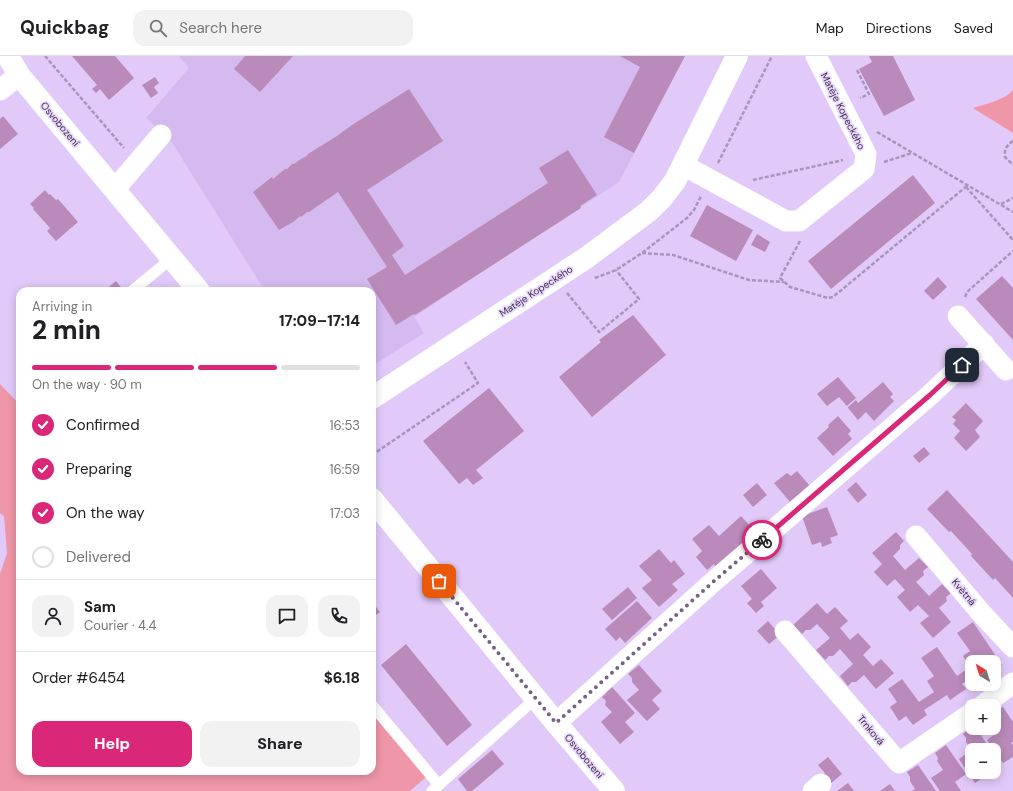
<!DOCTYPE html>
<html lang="en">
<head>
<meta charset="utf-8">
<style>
	body { margin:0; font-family:"DM Sans",sans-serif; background:#f2f2f2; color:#202124; height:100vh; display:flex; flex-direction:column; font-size:15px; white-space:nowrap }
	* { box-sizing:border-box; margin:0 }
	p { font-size:13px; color:#757577 }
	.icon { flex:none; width:22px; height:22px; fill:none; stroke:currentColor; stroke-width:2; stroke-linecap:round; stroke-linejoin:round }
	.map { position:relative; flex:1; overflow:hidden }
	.details { position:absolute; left:16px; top:231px; width:360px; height:488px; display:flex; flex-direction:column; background:#fff; border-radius:12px; box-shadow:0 2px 10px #0003 }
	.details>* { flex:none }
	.needle { width:26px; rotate:322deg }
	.fabs { position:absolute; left:965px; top:599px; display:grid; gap:8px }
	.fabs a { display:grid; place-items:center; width:36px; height:36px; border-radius:8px; background:#fff; box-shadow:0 2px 10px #0003; font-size:20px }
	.pin { position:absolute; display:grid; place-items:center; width:34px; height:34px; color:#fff; margin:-17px; border-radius:8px; box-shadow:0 2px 6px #0006 }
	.courier { position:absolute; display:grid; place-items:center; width:40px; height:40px; margin:-20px; border:3px solid #db2777; border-radius:50%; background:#fff; color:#222; box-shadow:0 1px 5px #0007 }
	.summary em { font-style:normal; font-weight:800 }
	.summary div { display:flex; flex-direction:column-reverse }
	.summary { display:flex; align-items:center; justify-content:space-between; height:68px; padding:0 16px }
	h1 { font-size:26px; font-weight:800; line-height:30px }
	.bar { display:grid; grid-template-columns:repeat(4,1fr); gap:6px 4px; align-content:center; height:48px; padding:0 16px }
	.bar i { height:5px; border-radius:3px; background:#e0e0e0 }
	.bar .on { background:#db2777 }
	.bar p { grid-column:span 4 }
	.line { display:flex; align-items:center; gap:10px; padding:0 16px; border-top:1px solid #e0e0e0 }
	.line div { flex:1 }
	.round { display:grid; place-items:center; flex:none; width:42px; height:42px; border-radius:12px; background:#f2f2f2 }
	ol { padding:0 16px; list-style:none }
	li { display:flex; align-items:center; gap:12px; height:44px }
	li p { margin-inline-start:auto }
	li .icon { padding:4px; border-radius:50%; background:#db2777; color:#fff; stroke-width:4 }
	li:last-child { color:#757577 }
	li i { width:22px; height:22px; border:2px solid #e0e0e0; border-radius:50% }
	.button { display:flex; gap:8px; margin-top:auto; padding:8px 16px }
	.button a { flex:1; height:46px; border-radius:12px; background:#db2777; color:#fff; font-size:16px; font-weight:800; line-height:46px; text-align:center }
	.button a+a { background:#f2f2f2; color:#202124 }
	header { display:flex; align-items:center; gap:24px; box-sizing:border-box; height:56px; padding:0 20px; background:#fff; border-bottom:1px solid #e0e0e0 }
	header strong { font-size:19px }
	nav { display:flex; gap:22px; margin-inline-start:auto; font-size:14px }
	.search { width:280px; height:36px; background:#f2f2f2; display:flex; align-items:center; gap:10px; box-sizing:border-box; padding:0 14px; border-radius:12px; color:#757577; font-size:15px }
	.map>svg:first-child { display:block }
	.built { fill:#d4baef }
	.green { fill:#ef96a8 }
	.building { fill:#ba8aba }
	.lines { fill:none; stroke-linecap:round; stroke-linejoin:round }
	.path { stroke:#a895bc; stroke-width:2.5; stroke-dasharray:4 2; stroke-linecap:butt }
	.service { stroke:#fff; stroke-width:11 }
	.minor { stroke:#fff; stroke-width:21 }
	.tertiary { stroke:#fff; stroke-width:22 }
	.done { stroke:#736483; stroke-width:4; stroke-dasharray:0 7.2 }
	.route { stroke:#db2777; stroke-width:5 }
	.labels { text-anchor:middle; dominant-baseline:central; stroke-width:3.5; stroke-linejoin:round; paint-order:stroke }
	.street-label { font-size:10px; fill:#382d44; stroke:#ebd9fe }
</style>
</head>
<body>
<header>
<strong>Quickbag</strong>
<div class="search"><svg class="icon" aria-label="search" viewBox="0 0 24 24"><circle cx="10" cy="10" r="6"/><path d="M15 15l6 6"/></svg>Search here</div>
<nav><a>Map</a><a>Directions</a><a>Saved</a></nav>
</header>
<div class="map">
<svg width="1013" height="735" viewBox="0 0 1013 735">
	<rect width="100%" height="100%" fill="#e1c9f9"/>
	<polygon class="built" points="179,0 685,0 619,126 414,261 424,277 372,310 372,235 265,235 171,85 146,62 189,12"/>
	<g class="green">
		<path d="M1013 34V77L973 52C985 48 1005 44 1013 34Z"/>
		<polygon points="0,328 20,349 20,715 372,715 372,643 433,715 410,735 0,735 0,518 7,497 4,460 0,457"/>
	</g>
	<g class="building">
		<polygon points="72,0 115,0 134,22 109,44 100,33 96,37 92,33 97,29"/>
		<polygon points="245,0 293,0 260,36 234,13"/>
		<polygon points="620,0 685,0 634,97 604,81 640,11"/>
		<polygon points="869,0 893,0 915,44 884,60 859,13 872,6"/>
		<polygon points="155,21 159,27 154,31 158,37 151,42 142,29"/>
		<polygon points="409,33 443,85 367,134 404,190 392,199 405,219 548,127 539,112 568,94 597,139 580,150 581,152 415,259 414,258 396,269 367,223 387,211 338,136 309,156 307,156 301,161 300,160 293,166 279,174 253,136 272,121 273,123 285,113 287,113 292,108 294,108 301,103 307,100 308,98 337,80 352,69"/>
		<polygon points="3,60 18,78 0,93 0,63"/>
		<polygon points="913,119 935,147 831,233 808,205"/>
		<polygon points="45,134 49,139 50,138 56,144 58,143 78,166 56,185 47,175 50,172 33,153 34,152 30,148"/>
		<polygon points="707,149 753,174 736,205 690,180"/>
		<polygon points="757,178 770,186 765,196 751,189"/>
		<polygon points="1002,220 1013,232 1013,284 976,243"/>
		<polygon points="938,221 947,231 933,244 924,235"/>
		<polygon points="116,225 124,235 104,235"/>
		<polygon points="633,259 666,299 592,361 559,321 601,286 599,284"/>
		<polygon points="838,321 856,342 847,350 839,341 827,350 817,338"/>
		<polygon points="883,326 893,338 890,341 894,345 874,365 866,356 858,364 848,352 848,351 856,344 858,347"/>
		<polygon points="489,332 524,375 476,414 483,422 473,429 467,422 459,428 423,385"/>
		<polygon points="966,347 983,365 975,374 980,381 966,395 954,382 960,375 953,368 956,364 952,361"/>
		<polygon points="838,360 851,375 848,378 852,383 833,400 817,382 829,371 828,369"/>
		<polygon points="924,391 930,398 919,407 913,400"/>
		<polygon points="797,415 810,430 790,446 774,427 787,417 791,420"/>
		<polygon points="856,426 867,439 858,447 847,434"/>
		<polygon points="757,427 767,439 753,451 743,439"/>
		<polygon points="947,434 1013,506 1013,542 995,522 993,524 971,500 972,498 951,475 949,476 927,453"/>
		<polygon points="827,451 838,479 830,482 832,487 822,491 821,486 812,489 802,460"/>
		<polygon points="741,460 750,470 746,474 751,480 715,510 714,508 707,514 696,501 702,495 692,483 709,469 719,480"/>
		<polygon points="896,476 904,485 900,489 900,493 893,500 905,514 919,502 928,511 923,515 924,519 916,526 929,540 942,528 951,537 946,541 947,545 939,552 951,566 933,582 920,567 929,560 918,549 910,556 897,541 905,534 895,523 887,530 874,516 882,508 872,497"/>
		<polygon points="659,493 671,507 674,504 685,518 672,528 678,534 659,551 642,532 652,524 639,510"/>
		<polygon points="761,513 777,532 761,546 764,550 756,557 747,547 752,543 741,530"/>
		<polygon points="628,531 637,542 612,564 602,553"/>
		<polygon points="637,545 652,562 625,587 620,581 616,585 605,573"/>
		<polygon points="372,546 380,556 372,562"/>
		<polygon points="817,547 827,558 835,551 848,565 840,572 850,584 858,577 871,591 863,599 873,610 881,603 894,617 876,633 864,619 856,626 852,626 848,630 840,620 853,608 840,593 833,600 829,600 825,604 816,594 830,582 817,568 810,574 806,574 802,578 793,569"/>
		<polygon points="768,565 780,579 769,588 757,575"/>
		<polygon points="973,566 1002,609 994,614 994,606 972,606 972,621 962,628 966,633 950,644 947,639 924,654 927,659 913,669 906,660 899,665 890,651 897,646 888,633 902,623 919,646 934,636 927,625 934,620 921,602 937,591 957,620 970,611 963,600 970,595 957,577"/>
		<polygon points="406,588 472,669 447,690 381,609"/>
		<polygon points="639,609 662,635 652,644 660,653 647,665 627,644 639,634 632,626 632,622 628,618"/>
		<polygon points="612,631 635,657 625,666 634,676 620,688 601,666 612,656 605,649 606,645 602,641"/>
		<polygon points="1003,651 1013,666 1013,686 1011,687 1013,689 1013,701 1003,707 987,684 999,675 994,667 994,656"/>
		<polygon points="971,672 976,672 991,694 972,694 972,716 991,716 975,727 959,703 972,694 966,686 966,682 963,678"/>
		<polygon points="946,689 966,718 955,726 961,735 940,735 931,722 943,714 937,705 938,702 935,697"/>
		<polygon points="492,694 504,708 472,735 467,735 458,723"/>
		<polygon points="828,701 842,718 829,729 821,720 825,717 818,709"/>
		<polygon points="918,709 936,735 912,735 915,733 910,725 910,721 907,716"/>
		<polygon points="848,727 854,735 837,735"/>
		<polygon points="890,728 895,735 880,735"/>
	</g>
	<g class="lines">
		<g class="path">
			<polyline points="45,0 124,92"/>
			<polyline points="857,14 869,38 860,42"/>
			<polyline points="877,76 1013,156"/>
			<path d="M1013 85C1007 89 1004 93 1005 101L1013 109"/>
			<polyline points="884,106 912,97"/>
			<polyline points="718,107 772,0"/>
			<polyline points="753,124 843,104"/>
			<polyline points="966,131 1013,184"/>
			<polyline points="1001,148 1013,142"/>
			<polyline points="800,185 780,222 790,231 828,242 833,241 968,129"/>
			<polyline points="642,197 673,199 749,224 784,226"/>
			<polyline points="595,222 616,214 642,197 687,162 694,154 701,140"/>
			<polyline points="567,237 599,276 639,243 616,214"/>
			<polyline points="965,241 967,236 1013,195"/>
			<polyline points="372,399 478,327 465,306"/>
		</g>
		<g class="service">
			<polyline points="132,235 172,202"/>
			<polyline points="372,649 439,729"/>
			<polyline points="432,735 536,642"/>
		</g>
		<g class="minor">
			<polyline points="0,34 19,19"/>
			<polyline points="683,109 786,165 799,165 864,113 866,98 816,0"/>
			<polyline points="115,133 161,79"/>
			<polyline points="958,260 1006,314"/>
			<polyline points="916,480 982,558 1013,591"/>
			<polyline points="785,575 899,707 972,657"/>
			<polyline points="982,650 1013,627"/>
			<polyline points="556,667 713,526 930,339 984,288"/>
			<polyline points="813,735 821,728"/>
		</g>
		<g class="tertiary">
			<polyline points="8,0 19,19 199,235"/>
			<polyline points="372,342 586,202 649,155 662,142 675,125 737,0"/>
			<polyline points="372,443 556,667 614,735"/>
		</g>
	</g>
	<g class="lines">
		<polyline class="done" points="439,525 556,667 713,526 762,484"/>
		<polyline class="route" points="762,484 930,339 962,309"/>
	</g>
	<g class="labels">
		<g class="street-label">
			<text transform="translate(843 55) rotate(63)">Matěje Kopeckého</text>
			<text transform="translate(60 68) rotate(50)">Osvobození</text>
			<text transform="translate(536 235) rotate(-33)">Matěje Kopeckého</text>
			<text transform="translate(964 536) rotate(50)">Květná</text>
			<text transform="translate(871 674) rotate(50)">Trnková</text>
			<text transform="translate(584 700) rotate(50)">Osvobození</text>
		</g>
	</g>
</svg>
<div class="fabs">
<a><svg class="needle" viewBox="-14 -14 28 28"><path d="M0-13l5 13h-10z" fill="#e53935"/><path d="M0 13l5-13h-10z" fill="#757577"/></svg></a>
<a>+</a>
<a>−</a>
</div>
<div class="pin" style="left:439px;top:525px;background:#ea580c"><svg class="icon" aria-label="bag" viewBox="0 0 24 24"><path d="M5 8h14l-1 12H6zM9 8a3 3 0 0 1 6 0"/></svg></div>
<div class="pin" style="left:962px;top:309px;background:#1f2937"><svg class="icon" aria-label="home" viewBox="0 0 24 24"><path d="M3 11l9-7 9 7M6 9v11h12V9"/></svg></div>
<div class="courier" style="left:762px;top:484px"><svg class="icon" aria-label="bike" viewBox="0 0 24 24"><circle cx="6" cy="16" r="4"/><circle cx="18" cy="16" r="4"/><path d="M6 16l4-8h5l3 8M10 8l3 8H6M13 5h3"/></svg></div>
<section class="details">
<div class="summary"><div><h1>2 min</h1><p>Arriving in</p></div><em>17:09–17:14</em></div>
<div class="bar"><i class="on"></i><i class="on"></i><i class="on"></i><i></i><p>On the way · 90 m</p></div>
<ol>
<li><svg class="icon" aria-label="check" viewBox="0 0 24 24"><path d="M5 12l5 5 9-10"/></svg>Confirmed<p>16:53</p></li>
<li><svg class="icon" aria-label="check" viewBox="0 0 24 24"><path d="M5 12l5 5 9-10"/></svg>Preparing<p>16:59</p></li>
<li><svg class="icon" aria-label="check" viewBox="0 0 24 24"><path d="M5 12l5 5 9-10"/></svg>On the way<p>17:03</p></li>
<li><i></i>Delivered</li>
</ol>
<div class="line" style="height:72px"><a class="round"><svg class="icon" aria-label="person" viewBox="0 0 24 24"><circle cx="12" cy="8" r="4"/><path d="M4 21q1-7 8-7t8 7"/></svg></a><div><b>Sam</b><p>Courier · 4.4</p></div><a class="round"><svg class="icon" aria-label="chat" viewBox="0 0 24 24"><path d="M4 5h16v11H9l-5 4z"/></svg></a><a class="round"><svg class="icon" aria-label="phone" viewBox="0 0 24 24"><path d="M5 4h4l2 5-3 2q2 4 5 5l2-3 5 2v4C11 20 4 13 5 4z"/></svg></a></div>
<div class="line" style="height:52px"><div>Order #6454</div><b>$6.18</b></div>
<div class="button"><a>Help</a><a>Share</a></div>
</section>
</div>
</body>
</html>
